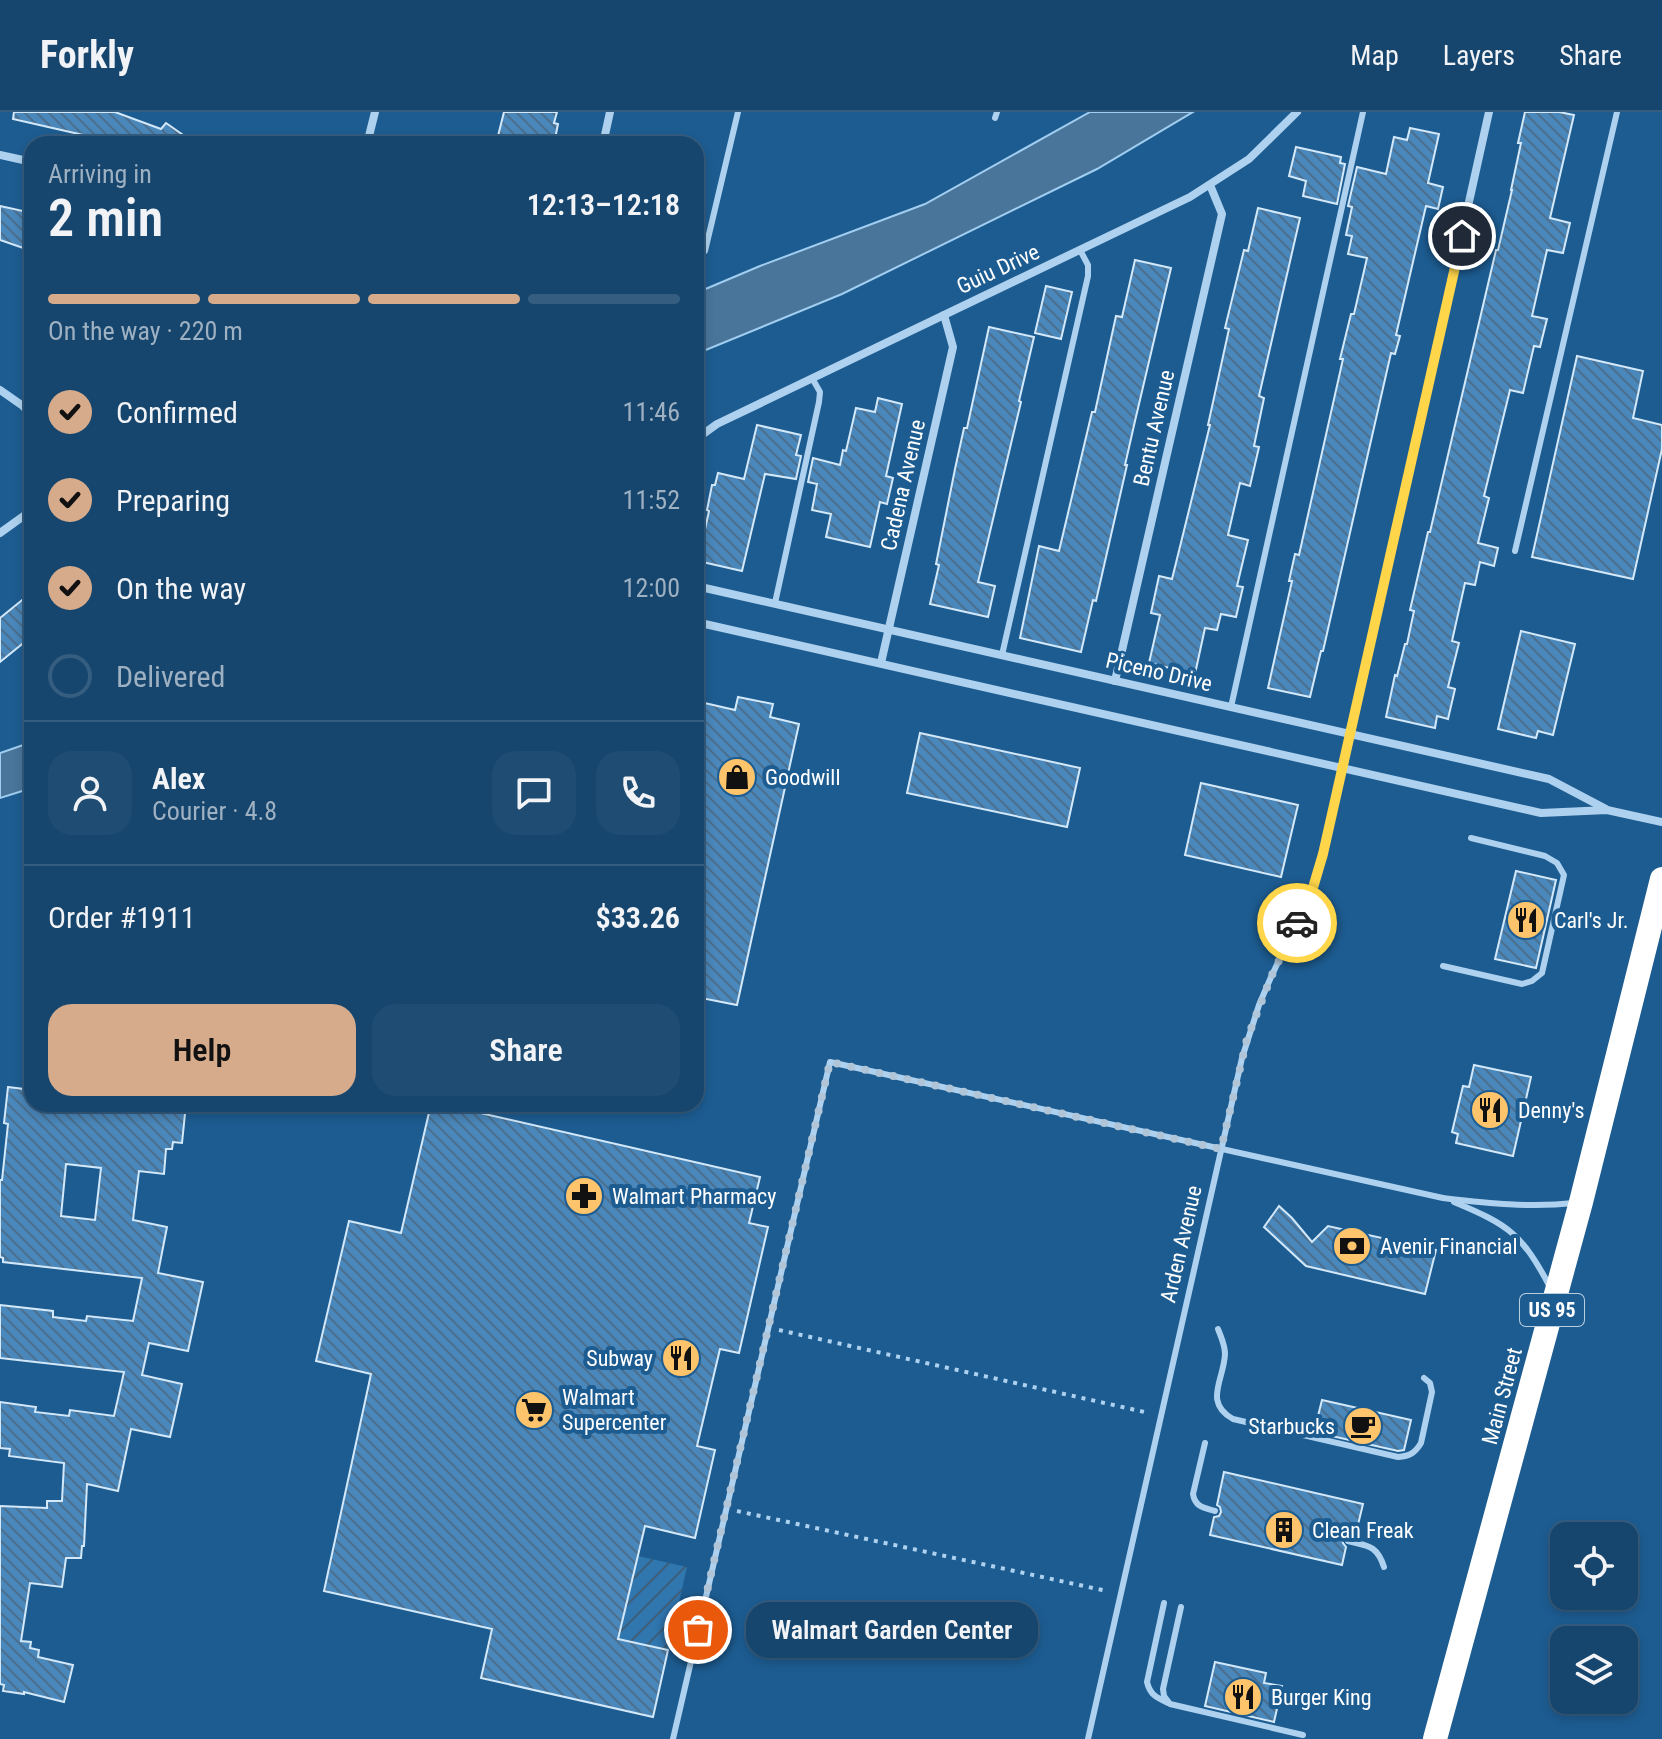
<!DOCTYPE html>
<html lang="en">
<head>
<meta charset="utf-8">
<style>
	body { margin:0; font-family:"Roboto Condensed",sans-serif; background:#1f4c72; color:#f1f3f6; height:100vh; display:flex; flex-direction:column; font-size:30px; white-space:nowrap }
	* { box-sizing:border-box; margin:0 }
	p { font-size:26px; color:#9eb1c2 }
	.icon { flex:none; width:44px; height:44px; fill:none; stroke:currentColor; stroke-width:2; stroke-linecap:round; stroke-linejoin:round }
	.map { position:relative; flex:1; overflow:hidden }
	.drawer { position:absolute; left:24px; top:24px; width:680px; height:976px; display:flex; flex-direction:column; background:#16456d; border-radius:24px; box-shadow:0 4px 12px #0003,0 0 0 2px #355d80 }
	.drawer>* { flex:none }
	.controls { position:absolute; left:1550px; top:1410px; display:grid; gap:16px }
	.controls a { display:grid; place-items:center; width:88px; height:88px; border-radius:16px; background:#16456d; box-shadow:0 4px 12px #0003,0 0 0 2px #355d80; font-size:40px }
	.pin { position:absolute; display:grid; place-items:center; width:68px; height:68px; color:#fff; margin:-34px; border:4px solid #fff; border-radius:50%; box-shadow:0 2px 8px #0007 }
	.courier { position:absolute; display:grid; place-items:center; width:80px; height:80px; margin:-40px; border:6px solid #ffd54a; border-radius:50%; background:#fff; color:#222; box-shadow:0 2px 10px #0007 }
	.bubble { position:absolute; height:56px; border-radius:24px; background:#16456d; box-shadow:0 4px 12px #0003,0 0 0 2px #355d80; font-size:26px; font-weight:600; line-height:56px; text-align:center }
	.overview em { font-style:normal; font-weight:600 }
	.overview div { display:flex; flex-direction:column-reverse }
	.overview { display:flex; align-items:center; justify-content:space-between; height:136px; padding:0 24px }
	h1 { font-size:52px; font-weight:600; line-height:60px }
	.bar { display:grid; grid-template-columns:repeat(4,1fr); gap:12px 8px; align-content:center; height:96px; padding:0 24px }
	.bar i { height:10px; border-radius:6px; background:#355d80 }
	.bar .current { background:#d6ab8b }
	.bar p { grid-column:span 4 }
	.line { display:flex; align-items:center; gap:20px; padding:0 24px; border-top:2px solid #355d80 }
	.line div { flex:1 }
	.round { display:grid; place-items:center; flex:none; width:84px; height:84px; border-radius:24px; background:#1f4c72 }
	ol { padding:0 24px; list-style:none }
	li { display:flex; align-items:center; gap:24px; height:88px }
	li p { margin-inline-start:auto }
	li .icon { padding:8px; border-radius:50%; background:#d6ab8b; color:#111; stroke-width:4 }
	li:last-child { color:#9eb1c2 }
	li i { width:44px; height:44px; border:4px solid #355d80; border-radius:50% }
	.primary-button { display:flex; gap:16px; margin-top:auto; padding:16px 24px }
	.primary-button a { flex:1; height:92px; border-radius:24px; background:#d6ab8b; color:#111; font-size:32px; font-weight:600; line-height:92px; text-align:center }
	.primary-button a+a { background:#1f4c72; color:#f1f3f6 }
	header { display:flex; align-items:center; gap:48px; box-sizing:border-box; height:112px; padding:0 40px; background:#16456d; border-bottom:2px solid #355d80 }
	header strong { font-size:38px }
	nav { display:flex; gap:44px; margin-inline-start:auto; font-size:28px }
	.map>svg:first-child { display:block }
	.garden { fill:url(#garden-furrows) }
	.water { fill:#49759b; stroke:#a1cef0; stroke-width:2 }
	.building { fill:url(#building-back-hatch); stroke:#d3e9fa; stroke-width:2; fill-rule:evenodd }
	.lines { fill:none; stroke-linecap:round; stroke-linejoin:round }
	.path { stroke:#add1ee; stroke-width:4; stroke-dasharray:4 6; stroke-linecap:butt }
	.lane { stroke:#add1ee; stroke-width:6 }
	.street { stroke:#add1ee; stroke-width:8 }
	.highway { stroke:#fff; stroke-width:24 }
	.done { stroke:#b0c6d8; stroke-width:8; stroke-dasharray:0 14.4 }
	.route { stroke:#ffd54a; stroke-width:10 }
	.labels { text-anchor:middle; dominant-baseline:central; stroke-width:8; stroke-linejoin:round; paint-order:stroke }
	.shield { fill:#1d5c91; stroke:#bbcede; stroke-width:2 }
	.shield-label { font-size:20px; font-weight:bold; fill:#fff }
	.street-label { font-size:22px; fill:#fff; stroke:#1d5c91 }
	.poi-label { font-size:22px; fill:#fff; stroke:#1d5c91; text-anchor:start }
</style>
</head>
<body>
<header>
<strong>Forkly</strong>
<nav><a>Map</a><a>Layers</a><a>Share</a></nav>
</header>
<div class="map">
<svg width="1662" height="1627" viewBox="0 0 1662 1627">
	<defs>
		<pattern id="garden-furrows" width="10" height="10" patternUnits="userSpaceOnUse" patternTransform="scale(2)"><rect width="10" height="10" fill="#3076af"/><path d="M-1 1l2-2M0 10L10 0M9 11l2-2" fill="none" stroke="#3f5f79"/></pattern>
		<pattern id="building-back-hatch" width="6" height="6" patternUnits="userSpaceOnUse" patternTransform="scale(2)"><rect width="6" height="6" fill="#4a87ba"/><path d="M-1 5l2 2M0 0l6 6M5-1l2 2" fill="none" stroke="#4b6f8e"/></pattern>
	</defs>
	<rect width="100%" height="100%" fill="#1d5c91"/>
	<polygon class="garden" points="638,1444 687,1455 668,1538 618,1527"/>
	<g class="water">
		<polygon points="1090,0 1193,0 1097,57 842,182 696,242 696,181 760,154 925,92"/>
		<polygon points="32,630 32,676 0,686 0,641"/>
	</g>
	<g class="building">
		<polygon points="14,0 115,0 161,17 166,11 196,32 103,32 105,28 13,7"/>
		<polygon points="504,0 557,0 554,11 558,12 554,32 496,32"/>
		<polygon points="1525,0 1559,0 1574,3 1550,106 1570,111 1563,141 1547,138 1532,204 1547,207 1540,235 1534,234 1523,281 1510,278 1484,384 1489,386 1478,431 1498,436 1494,454 1480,450 1475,473 1465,471 1452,529 1459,531 1448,575 1455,577 1448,607 1437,604 1435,616 1386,605 1395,563 1397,564 1405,532 1407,532 1414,499 1410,498 1428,420 1430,420 1496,138 1498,138 1512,78 1511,78 1521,31 1518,31"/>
		<polygon points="1410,16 1439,22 1428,71 1443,75 1438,97 1426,94 1396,223 1400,224 1395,242 1391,241 1323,539 1321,539 1310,585 1268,576 1292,469 1289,469 1295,442 1299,443 1343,247 1340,247 1351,202 1354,202 1367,146 1348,142 1352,124 1346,123 1352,95 1348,94 1357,55 1386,62 1394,25 1407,28"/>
		<polygon points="1296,35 1341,45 1340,51 1345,52 1337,92 1303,84 1306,69 1289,64"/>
		<polygon points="0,94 32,101 32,139 0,128"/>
		<polygon points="1258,96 1300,106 1259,284 1264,286 1254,334 1259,335 1250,374 1240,371 1228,423 1248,428 1237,474 1243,475 1236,505 1221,502 1217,518 1205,516 1195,562 1149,551 1160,503 1151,501 1159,464 1172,467 1210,313 1208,313 1229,217 1225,216 1244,138 1248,139"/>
		<polygon points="1135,148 1171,156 1135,309 1125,353 1127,353 1096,489 1093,488 1081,540 1020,526 1039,434 1059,439 1092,300 1095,300 1116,204 1122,205"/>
		<polygon points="1046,174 1072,180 1061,227 1035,221"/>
		<polygon points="989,215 1034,225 1019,289 1021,290 978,470 995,474 988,505 930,492 939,453 936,452 955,357 964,316 967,316"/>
		<polygon points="1577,244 1643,259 1633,306 1662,313 1662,337 1633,467 1532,445"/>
		<polygon points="878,286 902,292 886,364 893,366 887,392 880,390 870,435 826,425 831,402 812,398 817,372 808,370 813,346 840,353 843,338 846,339 856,296 875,300"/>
		<polygon points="757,313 801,323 796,343 801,344 796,367 765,362 742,459 698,449 709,399 707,398 712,373 715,373 718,361 744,367"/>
		<polygon points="32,480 32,524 0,550 0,506"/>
		<polygon points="1521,519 1575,532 1553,623 1538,619 1536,626 1498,617"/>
		<polygon points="738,585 773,592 770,605 799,612 737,893 696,885 696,589 735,598"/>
		<polygon points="920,621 1080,656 1067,715 907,681"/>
		<polygon points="1201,671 1298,693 1281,765 1185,743"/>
		<polygon points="1516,759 1556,768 1536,856 1495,847"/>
		<polygon points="1474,953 1531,965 1513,1044 1456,1031 1458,1022 1452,1020 1463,974 1469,975"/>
		<path d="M8 975 32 978V992H186L182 1031 173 1030 172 1037H166L164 1062 139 1059 133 1108 167 1115 158 1161 203 1170 188 1239 149 1231 142 1263 182 1272 170 1325 131 1317 118 1379 87 1372 84 1434H82L81 1446H66L62 1475 30 1471 21 1529 31 1530 30 1536 39 1538 38 1545 73 1553 64 1590 24 1580V1582L3 1579 4 1573 0 1572V1394L47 1396V1389H62L64 1351 9 1344 10 1337 0 1336V1290L36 1295 35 1300 69 1304 70 1298 114 1304 124 1260 0 1246V1193L53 1199V1205L86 1209 87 1204 133 1209 142 1166 3 1150V1146L0 1145V1068H2L8 1012 4 1011ZM66 1052 101 1056 95 1108 61 1104Z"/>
		<polygon points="431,992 441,992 760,1065 749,1111 768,1115 739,1241 720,1237 697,1334 715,1338 695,1426 645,1414 618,1527 668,1538 653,1605 481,1566 492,1517 324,1479 371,1262 316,1249 349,1109 401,1121"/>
		<polygon points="1279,1094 1292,1106 1312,1130 1328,1114 1436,1138 1425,1182 1306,1154 1264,1115"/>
		<polygon points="1322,1288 1411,1308 1404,1338 1398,1339 1314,1320"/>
		<polygon points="1224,1360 1363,1392 1355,1425 1347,1423 1342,1427 1343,1431 1346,1435 1342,1453 1210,1423 1214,1405 1219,1404 1221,1400 1220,1395 1217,1393"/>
		<polygon points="1215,1550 1266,1561 1264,1571 1282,1574 1274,1610 1205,1594"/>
	</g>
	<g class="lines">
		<g class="path">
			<polyline points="779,1218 1149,1301"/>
			<polyline points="737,1399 1107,1479"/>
		</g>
		<g class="lane">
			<polyline points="995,6 997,0"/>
			<polyline points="705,139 738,0"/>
			<polyline points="1515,439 1617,0"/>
			<polyline points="775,491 819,290 820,280 812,266"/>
			<polyline points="1002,543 1088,164 1088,153 1080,138"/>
			<polyline points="1231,595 1363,0"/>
			<polyline points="1443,854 1522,872 1532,869 1542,861 1564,763 1557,751 1545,744 1471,726"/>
			<path d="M1454 1090C1509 1113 1522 1122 1550 1175"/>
			<path d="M1218 1217C1221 1225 1225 1233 1225 1242 1224 1268 1203 1290 1233 1307L1398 1345C1410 1344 1415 1341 1421 1331L1432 1280 1430 1271 1424 1266"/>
			<path d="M1205 1331 1193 1382C1195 1395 1204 1396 1215 1399"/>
			<path d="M1348 1429C1368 1434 1377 1433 1384 1455"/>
			<path d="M1164 1491 1147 1570C1150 1583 1157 1586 1168 1591"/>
			<polyline points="1181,1495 1163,1577 1164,1584 1170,1592 1303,1623"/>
			<path d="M673 1627 830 950 1443 1086C1487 1091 1530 1096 1574 1091"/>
			<polyline points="1088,1627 1242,946 1259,893 1271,865 1312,779 1323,742 1343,656"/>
		</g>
		<g class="street">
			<polyline points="367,32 375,0"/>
			<polyline points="603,32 610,0"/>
			<polyline points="0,43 32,50"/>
			<polyline points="0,278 23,294 32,305"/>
			<polyline points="696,330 699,325 717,312 1190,85 1249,47 1297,0"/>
			<polyline points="0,421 32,398"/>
			<polyline points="696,474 1549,667 1606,697"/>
			<polyline points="696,510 1541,701 1607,698 1662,710"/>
			<polyline points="881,551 953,235 944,203"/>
			<polyline points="1115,569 1222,102 1210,73"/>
			<polyline points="1343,656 1489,0"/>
		</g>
		<polyline class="highway" points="1435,1627 1581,1090 1662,767"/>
	</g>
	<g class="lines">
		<polyline class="done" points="698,1518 830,950 1221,1037 1247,927 1271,865 1297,811"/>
		<polyline class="route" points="1297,811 1312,779 1323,742 1462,124"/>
	</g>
	<defs>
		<symbol id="shop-disc" viewBox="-11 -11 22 22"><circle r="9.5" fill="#fdc46c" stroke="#1d5c91"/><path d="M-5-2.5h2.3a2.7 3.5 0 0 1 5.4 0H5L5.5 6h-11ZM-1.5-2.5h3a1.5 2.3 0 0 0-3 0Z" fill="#111"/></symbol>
		<symbol id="restaurant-disc" viewBox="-11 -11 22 22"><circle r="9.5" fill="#fdc46c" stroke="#1d5c91"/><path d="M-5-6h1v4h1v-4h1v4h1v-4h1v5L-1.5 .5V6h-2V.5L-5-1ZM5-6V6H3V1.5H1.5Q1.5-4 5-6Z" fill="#111"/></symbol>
		<symbol id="pharmacy-disc" viewBox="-11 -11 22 22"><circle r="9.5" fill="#fdc46c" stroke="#1d5c91"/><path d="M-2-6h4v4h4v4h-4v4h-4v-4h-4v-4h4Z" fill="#111"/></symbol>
		<symbol id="bank-disc" viewBox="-11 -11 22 22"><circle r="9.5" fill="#fdc46c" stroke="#1d5c91"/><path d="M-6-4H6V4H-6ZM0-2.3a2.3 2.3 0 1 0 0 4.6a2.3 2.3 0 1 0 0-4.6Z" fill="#111"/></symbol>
		<symbol id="supermarket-disc" viewBox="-11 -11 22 22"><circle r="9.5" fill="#fdc46c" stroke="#1d5c91"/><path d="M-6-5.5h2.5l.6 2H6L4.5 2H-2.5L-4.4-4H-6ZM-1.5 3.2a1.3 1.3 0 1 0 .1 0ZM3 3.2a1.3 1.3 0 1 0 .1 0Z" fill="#111"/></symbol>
		<symbol id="cafe-disc" viewBox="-11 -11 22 22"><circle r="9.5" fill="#fdc46c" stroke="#1d5c91"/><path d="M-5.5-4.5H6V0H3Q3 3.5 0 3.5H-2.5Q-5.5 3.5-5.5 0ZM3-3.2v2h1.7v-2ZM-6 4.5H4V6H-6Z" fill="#111"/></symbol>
		<symbol id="building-disc" viewBox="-11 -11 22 22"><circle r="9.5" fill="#fdc46c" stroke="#1d5c91"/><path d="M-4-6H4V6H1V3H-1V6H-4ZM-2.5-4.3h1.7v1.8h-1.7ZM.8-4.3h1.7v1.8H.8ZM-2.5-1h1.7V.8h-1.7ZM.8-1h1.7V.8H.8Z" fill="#111"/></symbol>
	</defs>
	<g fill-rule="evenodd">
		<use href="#shop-disc" x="715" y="643" width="44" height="44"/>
		<use href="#restaurant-disc" x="1504" y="786" width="44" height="44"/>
		<use href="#restaurant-disc" x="1468" y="976" width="44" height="44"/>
		<use href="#pharmacy-disc" x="562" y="1062" width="44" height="44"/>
		<use href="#bank-disc" x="1330" y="1112" width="44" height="44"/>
		<use href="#restaurant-disc" x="659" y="1224" width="44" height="44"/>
		<use href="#supermarket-disc" x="512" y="1276" width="44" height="44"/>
		<use href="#cafe-disc" x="1341" y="1292" width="44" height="44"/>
		<use href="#building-disc" x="1262" y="1396" width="44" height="44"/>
		<use href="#restaurant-disc" x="1221" y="1563" width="44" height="44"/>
	</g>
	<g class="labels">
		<rect class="shield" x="1520" y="1182" width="64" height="32" rx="6"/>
		<g class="shield-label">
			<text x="1552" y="1198">US 95</text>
		</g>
		<g class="street-label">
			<text transform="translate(998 157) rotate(-25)">Guiu Drive</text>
			<text transform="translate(1154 316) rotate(-77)">Bentu Avenue</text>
			<text transform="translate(903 373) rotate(-77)">Cadena Avenue</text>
			<text transform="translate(1159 560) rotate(13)">Piceno Drive</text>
			<text transform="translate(1181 1132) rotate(-77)">Arden Avenue</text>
			<text transform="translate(1502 1284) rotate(-75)">Main Street</text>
		</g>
		<g class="poi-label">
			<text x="765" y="665">Goodwill</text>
			<text x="1554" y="808">Carl's Jr.</text>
			<text x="1518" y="998">Denny's</text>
			<text x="612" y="1084">Walmart Pharmacy</text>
			<text x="1380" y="1134">Avenir Financial</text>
			<text x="653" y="1246" text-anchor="end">Subway</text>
			<text x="562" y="1285">Walmart<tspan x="562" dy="25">Supercenter</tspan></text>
			<text x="1335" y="1314" text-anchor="end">Starbucks</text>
			<text x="1312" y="1418">Clean Freak</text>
			<text x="1271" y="1585">Burger King</text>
		</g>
	</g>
</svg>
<div class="controls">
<a><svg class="icon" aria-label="locate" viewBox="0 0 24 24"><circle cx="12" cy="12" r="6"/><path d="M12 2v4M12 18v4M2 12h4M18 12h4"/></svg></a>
<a><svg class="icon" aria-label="layers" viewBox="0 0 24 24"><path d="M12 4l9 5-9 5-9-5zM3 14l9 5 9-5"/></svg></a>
</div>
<div class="pin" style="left:698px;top:1518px;background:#ea580c"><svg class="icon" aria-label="bag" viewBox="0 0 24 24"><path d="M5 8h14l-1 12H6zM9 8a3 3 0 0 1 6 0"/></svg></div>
<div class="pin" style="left:1462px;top:124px;background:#1f2937"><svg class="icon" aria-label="home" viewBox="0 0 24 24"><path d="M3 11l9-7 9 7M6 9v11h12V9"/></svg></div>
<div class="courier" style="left:1297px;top:811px"><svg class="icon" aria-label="car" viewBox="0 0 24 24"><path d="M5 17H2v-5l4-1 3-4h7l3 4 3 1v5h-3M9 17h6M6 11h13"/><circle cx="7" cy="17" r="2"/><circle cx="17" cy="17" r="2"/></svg></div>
<div class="bubble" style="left:746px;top:1490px;width:292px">Walmart Garden Center</div>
<section class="drawer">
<div class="overview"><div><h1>2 min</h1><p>Arriving in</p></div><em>12:13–12:18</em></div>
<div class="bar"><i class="current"></i><i class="current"></i><i class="current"></i><i></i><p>On the way · 220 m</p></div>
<ol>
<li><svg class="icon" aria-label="check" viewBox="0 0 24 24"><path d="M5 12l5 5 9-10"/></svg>Confirmed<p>11:46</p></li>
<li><svg class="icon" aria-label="check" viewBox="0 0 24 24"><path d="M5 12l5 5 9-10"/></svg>Preparing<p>11:52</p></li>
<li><svg class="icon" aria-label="check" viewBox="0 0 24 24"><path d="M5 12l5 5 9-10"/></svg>On the way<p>12:00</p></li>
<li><i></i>Delivered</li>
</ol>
<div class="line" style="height:144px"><a class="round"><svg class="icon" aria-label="person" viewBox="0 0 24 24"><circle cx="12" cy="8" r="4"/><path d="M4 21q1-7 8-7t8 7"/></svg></a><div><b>Alex</b><p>Courier · 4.8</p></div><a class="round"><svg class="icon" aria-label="chat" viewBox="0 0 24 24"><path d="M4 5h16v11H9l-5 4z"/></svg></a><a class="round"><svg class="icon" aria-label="phone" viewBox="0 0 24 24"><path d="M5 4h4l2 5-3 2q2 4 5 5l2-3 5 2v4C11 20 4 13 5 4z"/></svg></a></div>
<div class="line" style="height:104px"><div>Order #1911</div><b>$33.26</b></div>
<div class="primary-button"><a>Help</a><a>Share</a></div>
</section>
</div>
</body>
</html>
